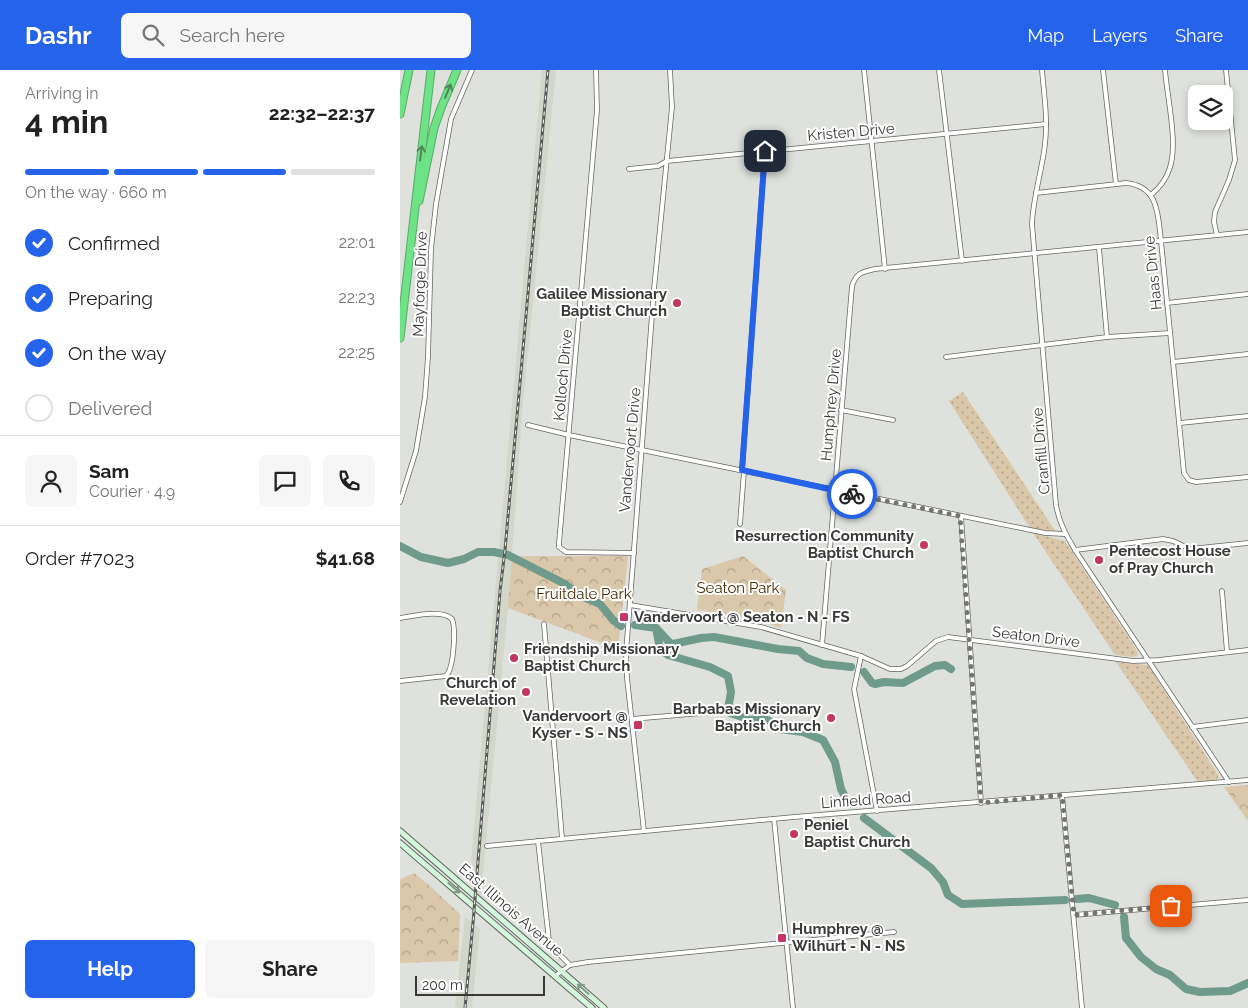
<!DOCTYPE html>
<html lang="en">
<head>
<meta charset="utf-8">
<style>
	body { margin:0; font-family:Raleway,sans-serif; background:#f6f6f6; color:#222; height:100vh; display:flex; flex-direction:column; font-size:19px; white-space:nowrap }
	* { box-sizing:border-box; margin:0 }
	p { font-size:16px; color:#767676 }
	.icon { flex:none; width:28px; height:28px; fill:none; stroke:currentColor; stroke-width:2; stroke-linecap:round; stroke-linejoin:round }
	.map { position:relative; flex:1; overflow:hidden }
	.drawer { display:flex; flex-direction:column; background:#fff; width:400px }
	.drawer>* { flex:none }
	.controls { position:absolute; left:788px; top:15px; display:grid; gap:10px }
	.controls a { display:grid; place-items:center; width:45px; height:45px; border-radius:8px; background:#fff; box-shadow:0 2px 8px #0003; font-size:25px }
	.scale { position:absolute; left:15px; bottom:12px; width:130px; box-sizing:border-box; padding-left:5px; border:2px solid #393a38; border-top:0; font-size:14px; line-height:18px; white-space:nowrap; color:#393a38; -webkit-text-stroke:4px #fff; paint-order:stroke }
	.pin { position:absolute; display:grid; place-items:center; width:42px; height:42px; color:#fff; margin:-21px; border-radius:10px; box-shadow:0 2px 8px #0006 }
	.courier { position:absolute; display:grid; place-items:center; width:50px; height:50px; margin:-25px; border:4px solid #2563eb; border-radius:50%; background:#fff; color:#222; box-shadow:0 1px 6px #0007 }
	.overview em { font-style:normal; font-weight:700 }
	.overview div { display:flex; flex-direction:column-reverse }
	.overview { display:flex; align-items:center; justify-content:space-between; height:85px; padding:0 25px }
	h1 { font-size:32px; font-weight:700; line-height:38px }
	.bar { display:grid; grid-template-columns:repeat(4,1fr); gap:8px 5px; align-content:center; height:60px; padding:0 25px }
	.bar i { height:6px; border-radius:4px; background:#e0e0e0 }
	.bar .selected { background:#2563eb }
	.bar p { grid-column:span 4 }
	.line { display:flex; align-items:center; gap:12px; padding:0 25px; border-top:1px solid #e0e0e0 }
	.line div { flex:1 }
	.round { display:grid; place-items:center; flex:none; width:52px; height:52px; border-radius:8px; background:#f6f6f6 }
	ol { padding:0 25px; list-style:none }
	li { display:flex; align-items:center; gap:15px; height:55px }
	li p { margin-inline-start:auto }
	li .icon { padding:5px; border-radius:50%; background:#2563eb; color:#fff; stroke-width:4 }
	li:last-child { color:#767676 }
	li i { width:28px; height:28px; border:2px solid #e0e0e0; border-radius:50% }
	.primary-button { display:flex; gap:10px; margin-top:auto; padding:10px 25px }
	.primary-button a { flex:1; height:58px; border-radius:8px; background:#2563eb; color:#fff; font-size:20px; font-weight:700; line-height:58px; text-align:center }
	.primary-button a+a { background:#f6f6f6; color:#222 }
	header { display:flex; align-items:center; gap:30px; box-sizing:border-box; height:70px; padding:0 25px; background:#2563eb; color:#fff }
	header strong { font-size:24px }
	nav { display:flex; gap:28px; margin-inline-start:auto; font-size:18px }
	.search { width:350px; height:45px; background:#f6f6f6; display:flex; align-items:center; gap:12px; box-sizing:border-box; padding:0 18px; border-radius:8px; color:#767676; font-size:19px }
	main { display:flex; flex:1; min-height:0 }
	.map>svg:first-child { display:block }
	.built { fill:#d2d7ca }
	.grass { fill:url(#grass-dots) }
	.forest { fill:url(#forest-crowns) }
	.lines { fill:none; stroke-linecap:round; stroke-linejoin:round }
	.river { stroke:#6f9b8c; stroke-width:8 }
	.street-casing { stroke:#656762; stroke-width:5.5 }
	.secondary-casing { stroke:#656762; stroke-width:7 }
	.highway-casing { stroke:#5ba86a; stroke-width:9 }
	.street { stroke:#fff; stroke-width:4 }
	.secondary { stroke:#d3f7da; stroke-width:5 }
	.highway { stroke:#6de385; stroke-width:7 }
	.rail-casing { stroke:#5a5b58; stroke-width:3 }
	.rail { stroke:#fff; stroke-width:1; stroke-dasharray:4; stroke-linecap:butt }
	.oneway { stroke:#50865b }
	.oneway2 { stroke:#869889 }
	.done { stroke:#737571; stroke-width:5; stroke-dasharray:0 9 }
	.route { stroke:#2563eb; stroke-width:6 }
	.poi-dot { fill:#c43666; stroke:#fff; stroke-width:2 }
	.labels { text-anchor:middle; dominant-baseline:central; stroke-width:4; stroke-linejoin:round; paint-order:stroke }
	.street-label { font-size:15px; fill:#393a38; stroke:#fff }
	.poi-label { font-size:15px; font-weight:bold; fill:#393a38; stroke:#fff; text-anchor:end }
	.park-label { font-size:15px; fill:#452d02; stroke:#fff }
</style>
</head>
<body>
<header>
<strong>Dashr</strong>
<div class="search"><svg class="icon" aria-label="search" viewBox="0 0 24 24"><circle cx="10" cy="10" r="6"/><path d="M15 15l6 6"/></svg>Search here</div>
<nav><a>Map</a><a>Layers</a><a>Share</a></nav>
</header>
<main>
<section class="drawer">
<div class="overview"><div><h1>4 min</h1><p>Arriving in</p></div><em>22:32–22:37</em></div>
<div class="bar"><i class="selected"></i><i class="selected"></i><i class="selected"></i><i></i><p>On the way · 660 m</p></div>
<ol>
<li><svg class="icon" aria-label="check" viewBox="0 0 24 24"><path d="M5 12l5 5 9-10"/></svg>Confirmed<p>22:01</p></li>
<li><svg class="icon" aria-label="check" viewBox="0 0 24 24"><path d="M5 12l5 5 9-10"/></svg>Preparing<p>22:23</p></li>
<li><svg class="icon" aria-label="check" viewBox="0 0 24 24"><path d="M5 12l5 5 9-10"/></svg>On the way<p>22:25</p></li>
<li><i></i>Delivered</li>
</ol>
<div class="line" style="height:90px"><a class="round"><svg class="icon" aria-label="person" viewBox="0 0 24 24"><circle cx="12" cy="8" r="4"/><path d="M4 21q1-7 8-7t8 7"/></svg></a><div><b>Sam</b><p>Courier · 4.9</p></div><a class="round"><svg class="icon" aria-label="chat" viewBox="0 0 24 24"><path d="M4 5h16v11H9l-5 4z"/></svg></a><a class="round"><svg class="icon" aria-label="phone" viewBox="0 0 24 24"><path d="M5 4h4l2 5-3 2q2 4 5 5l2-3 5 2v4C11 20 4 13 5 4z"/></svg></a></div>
<div class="line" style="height:65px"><div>Order #7023</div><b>$41.68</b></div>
<div class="primary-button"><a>Help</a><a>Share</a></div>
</section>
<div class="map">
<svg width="848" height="938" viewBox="0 0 848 938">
	<defs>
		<pattern id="grass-dots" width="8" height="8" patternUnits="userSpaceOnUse" patternTransform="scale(1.25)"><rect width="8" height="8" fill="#dbc7aa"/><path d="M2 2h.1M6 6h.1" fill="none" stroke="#b3a38b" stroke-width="1.8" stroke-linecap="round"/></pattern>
		<pattern id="forest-crowns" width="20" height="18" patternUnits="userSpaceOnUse" patternTransform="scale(1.25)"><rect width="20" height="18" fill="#dbc7aa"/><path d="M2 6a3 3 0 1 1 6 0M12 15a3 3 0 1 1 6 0" fill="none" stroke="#b3a38b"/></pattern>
	</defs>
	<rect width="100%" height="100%" fill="#dfe2dc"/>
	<g class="built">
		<polygon points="142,0 156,0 123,333 108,538 81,825 73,821 75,801 71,791"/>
		<polygon points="65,847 80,859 72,938 55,938"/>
	</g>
	<g class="grass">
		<polygon points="563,322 656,462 630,458 549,331"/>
		<polygon points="633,463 665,471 738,582 738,585 734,587 715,585"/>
		<polygon points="716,592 748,595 819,706 816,711 798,712"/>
	</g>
	<g class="forest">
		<polygon points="112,486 228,486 218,579 108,538"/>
		<polygon points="343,486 386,520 381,558 355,549 297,540 302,499"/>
		<polygon points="848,715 848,751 824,717"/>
		<polygon points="14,803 30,816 60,844 58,891 0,893 0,809"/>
	</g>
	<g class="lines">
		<g class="river">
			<polyline points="0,476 21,487 48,493 64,489 78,482 94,482 108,485 165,514 181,526 200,534 213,550 221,556"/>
			<polyline points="235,555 256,558 260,579 268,585 310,597 328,606 331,622 328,640 330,643 351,650 361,648 370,651 380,659 403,662 423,670 435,692 441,719 449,734"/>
			<polyline points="256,558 270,573 273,574 301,568 314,567 378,579 399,581 407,588 423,594 451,597"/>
			<polyline points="464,602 472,613 475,614 484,612 503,613 535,596 545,595 551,599"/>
			<polyline points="464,748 531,798 543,812 548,825 562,834 665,830"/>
			<polyline points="676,829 689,828 715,835"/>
			<polyline points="724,847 726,868 741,887 756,899 770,905 786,919 800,922 830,921 848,913"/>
		</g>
		<defs>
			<g id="street">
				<polyline points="196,0 197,40 159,473 159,477 166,482 234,483"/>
				<polyline points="464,0 485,199"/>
				<polyline points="539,0 562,191"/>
				<path d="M642 0C644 24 648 49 645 74 642 101 633 127 632 154L656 435C659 452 666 465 675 480L829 712"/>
				<polyline points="703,0 716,114"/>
				<polyline points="229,99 258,96 267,91 646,54"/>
				<path d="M636 123 726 113C759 116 758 145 761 171L784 403 789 410 796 412 848 407"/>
				<path d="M751 125C759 118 766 110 769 100 779 76 767 27 765 0"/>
				<polyline points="817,165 814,152 815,142 829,110 835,90 826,0"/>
				<polyline points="699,178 707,267"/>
				<polyline points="767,233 848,224"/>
				<polyline points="546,287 707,267 770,263"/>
				<polyline points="773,292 848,284"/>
				<polyline points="441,340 493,350"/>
				<polyline points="780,353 848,346"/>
				<polyline points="128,355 169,365 645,463 665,464"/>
				<polyline points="342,400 365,81"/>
				<polyline points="0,432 16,381 25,327 28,287 31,179 36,134 51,49 72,0"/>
				<polyline points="561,446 581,733"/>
				<polyline points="340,454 344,401"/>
				<polyline points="675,480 763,469 773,471 790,479 848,473"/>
				<polyline points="822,521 827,582"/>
				<polyline points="230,535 361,557 461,586 490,599 501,599 507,596 536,571 548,567 733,591 759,590 848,580"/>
				<path d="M0 548C14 546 42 539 52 549 56 559 54 598 46 606L0 611"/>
				<polyline points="144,554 162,768"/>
				<path d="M422 575 452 216C456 203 462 202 475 199L848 162"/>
				<polyline points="461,586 454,619 477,741"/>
				<polyline points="232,649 302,643"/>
				<polyline points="792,657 848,650"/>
				<polyline points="662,725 682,938"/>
				<polyline points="374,749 393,938"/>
				<polyline points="244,761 227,608 226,583 254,219 272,37 270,0"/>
				<polyline points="138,771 149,871 157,882 170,895"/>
				<polyline points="87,776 394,747 848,710"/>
				<polyline points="674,845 848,830"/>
				<polyline points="155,906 170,895 188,892 494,862"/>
			</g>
			<g id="secondary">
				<polyline points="0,761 204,938"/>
				<polyline points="0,773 192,938"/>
			</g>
			<g id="highway">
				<polyline points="0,44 9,0"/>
				<polyline points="19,131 34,58 41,38 57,0"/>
				<polyline points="0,268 31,0"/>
			</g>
		</defs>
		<use href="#street" class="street-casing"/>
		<use href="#secondary" class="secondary-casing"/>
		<use href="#highway" class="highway-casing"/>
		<use href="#street" class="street"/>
		<use href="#secondary" class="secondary"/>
		<use href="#highway" class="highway"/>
		<defs>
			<polyline id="rail" points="65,938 73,853 100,521 105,480 148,0"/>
		</defs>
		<use href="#rail" class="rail-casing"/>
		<use href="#rail" class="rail"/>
	</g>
	<defs><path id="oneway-shaft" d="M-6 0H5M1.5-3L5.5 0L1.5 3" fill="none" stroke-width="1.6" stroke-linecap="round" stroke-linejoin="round" transform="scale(1.25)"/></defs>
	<g class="oneway">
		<use href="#oneway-shaft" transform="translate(48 21) rotate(-67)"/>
		<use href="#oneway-shaft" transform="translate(21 83) rotate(-83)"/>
	</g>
	<g class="oneway2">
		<use href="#oneway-shaft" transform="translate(54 818) rotate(41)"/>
		<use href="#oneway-shaft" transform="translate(183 919) rotate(-138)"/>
	</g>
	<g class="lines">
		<polyline class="done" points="452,424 560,446 581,733 662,725 674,845 771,836"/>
		<polyline class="route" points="365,81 342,400 452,424"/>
	</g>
	<g class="poi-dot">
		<circle cx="277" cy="233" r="5"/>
		<circle cx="524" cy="475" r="5"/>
		<circle cx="699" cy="490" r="5"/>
		<rect x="219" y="542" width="10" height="10" rx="2.5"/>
		<circle cx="114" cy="588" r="5"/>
		<circle cx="126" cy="622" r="5"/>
		<circle cx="431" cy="648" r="5"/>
		<rect x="233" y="650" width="10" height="10" rx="2.5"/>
		<circle cx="394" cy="764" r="5"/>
		<rect x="377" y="863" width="10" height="10" rx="2.5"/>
	</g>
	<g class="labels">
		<g class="street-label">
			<text transform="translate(451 62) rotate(-5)">Kristen Drive</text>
			<text transform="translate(753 203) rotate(-96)">Haas Drive</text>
			<text transform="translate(20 214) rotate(-88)">Mayforge Drive</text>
			<text transform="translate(163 305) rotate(-85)">Kolloch Drive</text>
			<text transform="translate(431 335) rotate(-85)">Humphrey Drive</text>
			<text transform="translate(230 380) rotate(-85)">Vandervoort Drive</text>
			<text transform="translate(641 381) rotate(-95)">Cranfill Drive</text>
			<text transform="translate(636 567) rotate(7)">Seaton Drive</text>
			<text transform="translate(466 730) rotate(-4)">Linfield Road</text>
			<text transform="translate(111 840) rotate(41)">East Illinois Avenue</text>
		</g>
		<g class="poi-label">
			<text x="267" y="224">Galilee Missionary<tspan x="267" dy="17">Baptist Church</tspan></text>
			<text x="514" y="466">Resurrection Community<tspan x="514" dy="17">Baptist Church</tspan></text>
			<text x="709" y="481" text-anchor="start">Pentecost House<tspan x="709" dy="17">of Pray Church</tspan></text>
			<text x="234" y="547" text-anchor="start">Vandervoort @ Seaton - N - FS</text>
			<text x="124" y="579" text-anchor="start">Friendship Missionary<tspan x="124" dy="17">Baptist Church</tspan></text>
			<text x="116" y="613">Church of<tspan x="116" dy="17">Revelation</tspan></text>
			<text x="421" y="639">Barbabas Missionary<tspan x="421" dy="17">Baptist Church</tspan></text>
			<text x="228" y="646">Vandervoort @<tspan x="228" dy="17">Kyser - S - NS</tspan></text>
			<text x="404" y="755" text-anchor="start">Peniel<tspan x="404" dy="17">Baptist Church</tspan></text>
			<text x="392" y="859" text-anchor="start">Humphrey @<tspan x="392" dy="17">Wilhurt - N - NS</tspan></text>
		</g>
		<g class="park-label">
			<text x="338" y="518">Seaton Park</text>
			<text x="184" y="524">Fruitdale Park</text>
		</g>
	</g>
</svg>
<div class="controls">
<a><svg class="icon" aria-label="layers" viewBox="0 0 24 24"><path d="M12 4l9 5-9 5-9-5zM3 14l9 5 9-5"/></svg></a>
</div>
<div class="scale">200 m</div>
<div class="pin" style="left:771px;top:836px;background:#ea580c"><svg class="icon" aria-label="bag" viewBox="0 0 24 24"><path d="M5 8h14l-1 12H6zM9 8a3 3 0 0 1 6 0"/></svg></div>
<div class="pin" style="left:365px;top:81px;background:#1f2937"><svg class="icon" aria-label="home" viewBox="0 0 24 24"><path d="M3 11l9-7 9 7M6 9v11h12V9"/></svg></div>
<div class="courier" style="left:452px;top:424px"><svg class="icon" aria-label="bike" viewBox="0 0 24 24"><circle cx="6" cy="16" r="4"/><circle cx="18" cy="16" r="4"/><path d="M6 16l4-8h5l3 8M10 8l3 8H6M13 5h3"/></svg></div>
</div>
</main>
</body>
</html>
